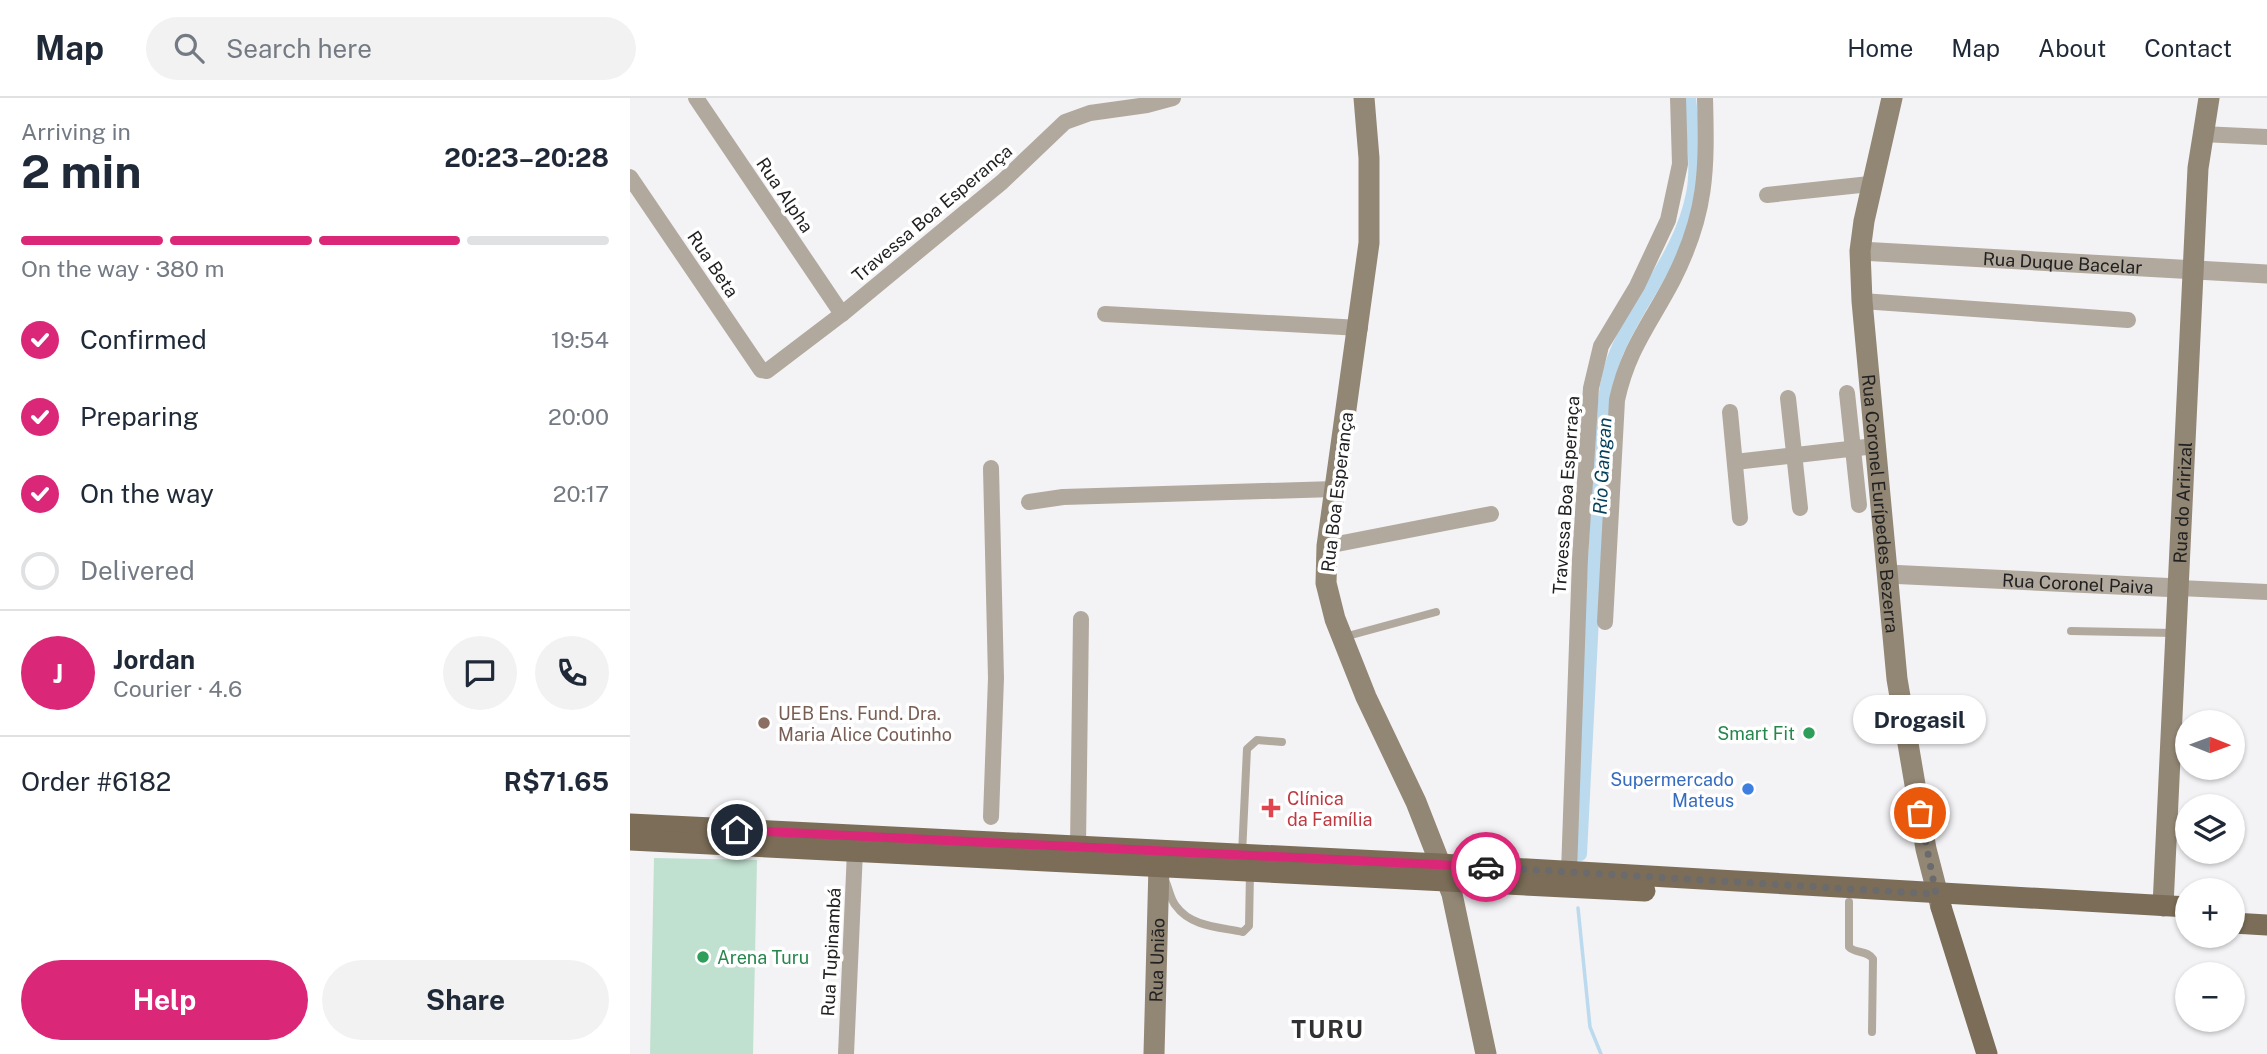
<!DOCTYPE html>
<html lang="en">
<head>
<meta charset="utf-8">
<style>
	body { margin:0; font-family:"Public Sans",sans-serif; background:#f2f2f3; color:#1f2937; height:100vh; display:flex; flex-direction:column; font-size:26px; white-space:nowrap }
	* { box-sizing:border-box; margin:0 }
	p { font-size:23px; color:#747a83 }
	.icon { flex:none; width:38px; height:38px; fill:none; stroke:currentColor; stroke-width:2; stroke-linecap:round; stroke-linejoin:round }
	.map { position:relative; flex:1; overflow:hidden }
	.side { display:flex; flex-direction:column; background:#fff; width:630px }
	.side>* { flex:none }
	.needle { width:46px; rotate:91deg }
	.controls { position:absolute; left:1545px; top:612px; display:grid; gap:14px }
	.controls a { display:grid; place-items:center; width:70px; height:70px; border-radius:50%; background:#fff; box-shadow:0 2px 5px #0004; font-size:35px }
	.pin { position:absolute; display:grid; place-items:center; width:60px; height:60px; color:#fff; margin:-30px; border:4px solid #fff; border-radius:50%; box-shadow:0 2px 7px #0007 }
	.courier { position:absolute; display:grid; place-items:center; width:70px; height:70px; margin:-35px; border:5px solid #db2777; border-radius:50%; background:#fff; color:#222; box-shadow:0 2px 9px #0007 }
	.bubble { position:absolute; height:49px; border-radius:24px; background:#fff; box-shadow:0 2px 5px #0004; font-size:23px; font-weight:700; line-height:49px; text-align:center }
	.headline em { font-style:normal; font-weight:700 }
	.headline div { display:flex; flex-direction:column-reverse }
	.headline { display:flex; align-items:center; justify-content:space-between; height:119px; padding:0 21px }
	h1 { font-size:46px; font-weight:700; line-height:52px }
	.bar { display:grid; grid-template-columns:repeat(4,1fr); gap:10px 7px; align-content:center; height:84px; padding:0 21px }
	.bar i { height:9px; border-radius:5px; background:#e0e1e3 }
	.bar .active { background:#db2777 }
	.bar p { grid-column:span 4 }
	.line { display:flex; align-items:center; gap:18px; padding:0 21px; border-top:2px solid #e0e1e3 }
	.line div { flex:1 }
	.round { display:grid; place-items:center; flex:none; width:74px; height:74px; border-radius:37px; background:#f2f2f3 }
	ol { padding:0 21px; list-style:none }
	li { display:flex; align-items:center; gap:21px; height:77px }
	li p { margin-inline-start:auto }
	li .icon { padding:7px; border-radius:50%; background:#db2777; color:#fff; stroke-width:4 }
	li:last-child { color:#747a83 }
	li i { width:38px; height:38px; border:4px solid #e0e1e3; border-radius:50% }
	.button { display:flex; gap:14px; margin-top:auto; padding:14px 21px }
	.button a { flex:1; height:80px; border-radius:42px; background:#db2777; color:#fff; font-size:28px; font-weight:700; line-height:80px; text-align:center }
	.button a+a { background:#f2f2f3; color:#1f2937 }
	header { display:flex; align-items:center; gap:42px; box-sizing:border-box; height:98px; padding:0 35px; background:#fff; border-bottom:2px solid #e0e1e3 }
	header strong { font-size:33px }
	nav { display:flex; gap:38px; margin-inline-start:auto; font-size:24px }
	.search { width:490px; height:63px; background:#f2f2f3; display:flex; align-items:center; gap:18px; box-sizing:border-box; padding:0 24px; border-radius:38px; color:#747a83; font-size:26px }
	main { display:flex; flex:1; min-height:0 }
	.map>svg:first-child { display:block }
	.green { fill:#c1e1d0 }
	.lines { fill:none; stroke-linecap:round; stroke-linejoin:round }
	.stream { stroke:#bbdaee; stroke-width:3.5 }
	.canal { stroke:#bbdaee; stroke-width:14 }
	.service { stroke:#b1a99d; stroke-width:8 }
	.minor { stroke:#b1a99d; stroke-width:16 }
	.tertiary { stroke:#b1a99d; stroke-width:19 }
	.secondary { stroke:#928674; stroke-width:21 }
	.primary { stroke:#7b6d57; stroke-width:21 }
	.done { stroke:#6b6a6c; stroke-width:7; stroke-dasharray:0 12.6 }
	.route { stroke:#db2777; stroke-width:9 }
	.education-dot { fill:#8d6e63; stroke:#fff; stroke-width:2.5 }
	.leisure-dot { fill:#2e9e5b; stroke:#fff; stroke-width:2.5 }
	.shop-dot { fill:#3f7fe0; stroke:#fff; stroke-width:2.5 }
	.health-dot { fill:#e0444e; stroke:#fff; stroke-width:2.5 }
	.labels { text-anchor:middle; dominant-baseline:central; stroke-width:7; stroke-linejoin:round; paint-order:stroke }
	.street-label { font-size:18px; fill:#222122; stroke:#fff }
	.education-label { font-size:18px; fill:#785e54; stroke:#fff; text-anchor:start }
	.leisure-label { font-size:18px; fill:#27864d; stroke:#fff; text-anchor:end }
	.shop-label { font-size:18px; fill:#366cbe; stroke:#fff; text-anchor:end }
	.health-label { font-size:18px; fill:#be3a42; stroke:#fff; text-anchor:start }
	.water-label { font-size:19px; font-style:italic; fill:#033e5a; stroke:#fff }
	.district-label { font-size:24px; font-weight:bold; letter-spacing:2px; fill:#313032; stroke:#fff }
</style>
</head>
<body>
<header>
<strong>Map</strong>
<div class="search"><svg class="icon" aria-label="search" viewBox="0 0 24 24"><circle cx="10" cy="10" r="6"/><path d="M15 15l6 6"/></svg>Search here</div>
<nav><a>Home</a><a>Map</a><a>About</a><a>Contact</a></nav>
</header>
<main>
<section class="side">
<div class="headline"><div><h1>2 min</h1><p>Arriving in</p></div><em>20:23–20:28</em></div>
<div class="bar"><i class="active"></i><i class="active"></i><i class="active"></i><i></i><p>On the way · 380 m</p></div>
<ol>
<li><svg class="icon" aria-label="check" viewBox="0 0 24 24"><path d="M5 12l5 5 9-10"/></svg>Confirmed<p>19:54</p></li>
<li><svg class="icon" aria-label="check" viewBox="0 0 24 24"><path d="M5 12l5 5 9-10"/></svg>Preparing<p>20:00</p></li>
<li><svg class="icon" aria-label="check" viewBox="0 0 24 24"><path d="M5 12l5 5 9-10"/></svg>On the way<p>20:17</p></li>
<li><i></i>Delivered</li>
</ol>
<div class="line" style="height:126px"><b class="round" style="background:#db2777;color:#fff">J</b><div><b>Jordan</b><p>Courier · 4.6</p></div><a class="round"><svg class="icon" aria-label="chat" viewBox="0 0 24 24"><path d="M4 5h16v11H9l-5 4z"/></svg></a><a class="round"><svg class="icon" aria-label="phone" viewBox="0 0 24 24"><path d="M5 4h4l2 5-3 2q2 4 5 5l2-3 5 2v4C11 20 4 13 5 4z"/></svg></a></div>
<div class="line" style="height:91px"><div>Order #6182</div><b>R$71.65</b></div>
<div class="button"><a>Help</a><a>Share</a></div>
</section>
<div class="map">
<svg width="1637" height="956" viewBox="0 0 1637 956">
	<rect width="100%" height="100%" fill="#f3f2f5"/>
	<polygon class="green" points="24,760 127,762 123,956 20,956"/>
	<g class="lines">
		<polyline class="stream" points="948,810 960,929 971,956"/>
		<path class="canal" d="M950 756 971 342C974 313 975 280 987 253 1010 199 1051 156 1063 96 1069 66 1062 30 1059 0"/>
		<g class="service">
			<polyline points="1441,533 1543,535"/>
			<polyline points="714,539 806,514"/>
			<polyline points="612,756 617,651 627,642 652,644"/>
			<path d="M535 782C539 790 540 801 546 808 561 829 590 829 613 834L619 828 620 774"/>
			<path d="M1219 804V849C1226 856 1238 852 1243 861L1242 934"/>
		</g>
		<g class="minor">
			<polyline points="66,0 212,216"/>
			<polyline points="1571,36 1637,39"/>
			<polyline points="0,79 131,272 137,273 212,216 372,84 435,24 460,15 517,7 543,0"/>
			<polyline points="1137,97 1240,86"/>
			<polyline points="1232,203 1498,222"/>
			<polyline points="475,216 730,230"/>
			<polyline points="1217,295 1229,407"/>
			<polyline points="1158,300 1170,410"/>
			<polyline points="1100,314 1110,420"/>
			<polyline points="1105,364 1245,348"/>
			<polyline points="361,370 366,580 361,719"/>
			<polyline points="399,404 433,399 705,391"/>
			<polyline points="697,448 861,416"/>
			<polyline points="1549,490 1637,494"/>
			<path d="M975 524 987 302C998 251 1020 226 1043 182 1077 115 1077 72 1075 0"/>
			<polyline points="448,748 451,521"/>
			<polyline points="939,774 950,461 961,290 971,248 1007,188 1038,122 1050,66 1048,0"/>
			<polyline points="216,956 225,753"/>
		</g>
		<g class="tertiary">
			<path id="s1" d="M1230 153 1637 176"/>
			<path id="s2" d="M1257 476 1549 490"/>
		</g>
		<g class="secondary">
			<polyline points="734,0 739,60 739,145 697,448 696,485 705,521 736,599 786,704 822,796 856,956"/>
			<path id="s3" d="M1262 0 1234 123 1230 153 1232 203 1267 581 1296 751 1311 809"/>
			<path id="s4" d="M1533 808 1568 70 1579 0"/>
			<path id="s5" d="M524 956 529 768"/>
		</g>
		<g class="primary">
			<polyline points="0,726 810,766 1558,809"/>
			<polyline points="0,742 1015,793"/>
			<polyline points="1311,809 1357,956"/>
			<polyline points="1603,825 1637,827"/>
		</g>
	</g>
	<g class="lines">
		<polyline class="done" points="856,769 1306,796 1290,715"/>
		<polyline class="route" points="107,732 856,769"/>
	</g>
	<circle class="education-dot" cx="134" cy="625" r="7"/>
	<g class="leisure-dot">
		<circle cx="1179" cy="635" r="7"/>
		<circle cx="73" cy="859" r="7"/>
	</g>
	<circle class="shop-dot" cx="1118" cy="691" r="7"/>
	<path class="health-dot" d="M637.5 699.5h7v7h7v7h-7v7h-7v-7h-7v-7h7z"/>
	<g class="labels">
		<g class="street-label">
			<text transform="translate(155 97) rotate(56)">Rua Alpha</text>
			<text transform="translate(302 115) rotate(-40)">Travessa Boa Esperança</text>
			<text stroke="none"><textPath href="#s1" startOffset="203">Rua Duque Bacelar</textPath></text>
			<text transform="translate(83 166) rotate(56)">Rua Beta</text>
			<text transform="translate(707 394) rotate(-83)">Rua Boa Esperança</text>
			<text transform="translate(936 397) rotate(-86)">Travessa Boa Esperraça</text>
			<text stroke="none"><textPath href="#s4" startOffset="404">Rua do Aririzal</textPath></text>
			<text stroke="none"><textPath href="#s3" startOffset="410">Rua Coronel Eurípedes Bezerra</textPath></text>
			<text stroke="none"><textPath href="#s2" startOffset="191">Rua Coronel Paiva</textPath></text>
			<text transform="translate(201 854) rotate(-87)">Rua Tupinambá</text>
			<text stroke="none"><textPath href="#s5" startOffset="94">Rua União</textPath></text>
		</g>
		<g class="education-label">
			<text x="148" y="615">UEB Ens. Fund. Dra.<tspan x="148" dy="21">Maria Alice Coutinho</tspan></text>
		</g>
		<g class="leisure-label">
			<text x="1165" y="635">Smart Fit</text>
			<text x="87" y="859" text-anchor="start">Arena Turu</text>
		</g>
		<g class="shop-label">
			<text x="1104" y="681">Supermercado<tspan x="1104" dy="21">Mateus</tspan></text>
		</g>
		<g class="health-label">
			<text x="657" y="700">Clínica<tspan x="657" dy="21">da Família</tspan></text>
		</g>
		<g class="water-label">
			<text transform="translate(972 368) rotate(-87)">Rio Gangan</text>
		</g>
		<g class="district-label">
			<text x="698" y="931">TURU</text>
		</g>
	</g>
</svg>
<div class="controls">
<a><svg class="needle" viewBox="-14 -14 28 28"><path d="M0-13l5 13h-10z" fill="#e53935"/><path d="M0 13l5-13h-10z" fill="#747a83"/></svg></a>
<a><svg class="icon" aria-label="layers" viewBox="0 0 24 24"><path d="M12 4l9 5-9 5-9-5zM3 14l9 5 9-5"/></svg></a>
<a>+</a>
<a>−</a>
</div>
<div class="pin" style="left:1290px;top:715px;background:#ea580c"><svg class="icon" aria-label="bag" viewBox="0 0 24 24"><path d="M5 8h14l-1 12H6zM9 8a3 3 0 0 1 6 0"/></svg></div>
<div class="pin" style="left:107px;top:732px;background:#1f2937"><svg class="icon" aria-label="home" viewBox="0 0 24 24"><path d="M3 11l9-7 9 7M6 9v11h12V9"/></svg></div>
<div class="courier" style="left:856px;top:769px"><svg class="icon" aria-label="car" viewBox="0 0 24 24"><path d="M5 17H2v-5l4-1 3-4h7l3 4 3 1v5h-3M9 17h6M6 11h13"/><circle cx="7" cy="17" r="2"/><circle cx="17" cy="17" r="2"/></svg></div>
<div class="bubble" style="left:1223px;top:597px;width:133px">Drogasil</div>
</div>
</main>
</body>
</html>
